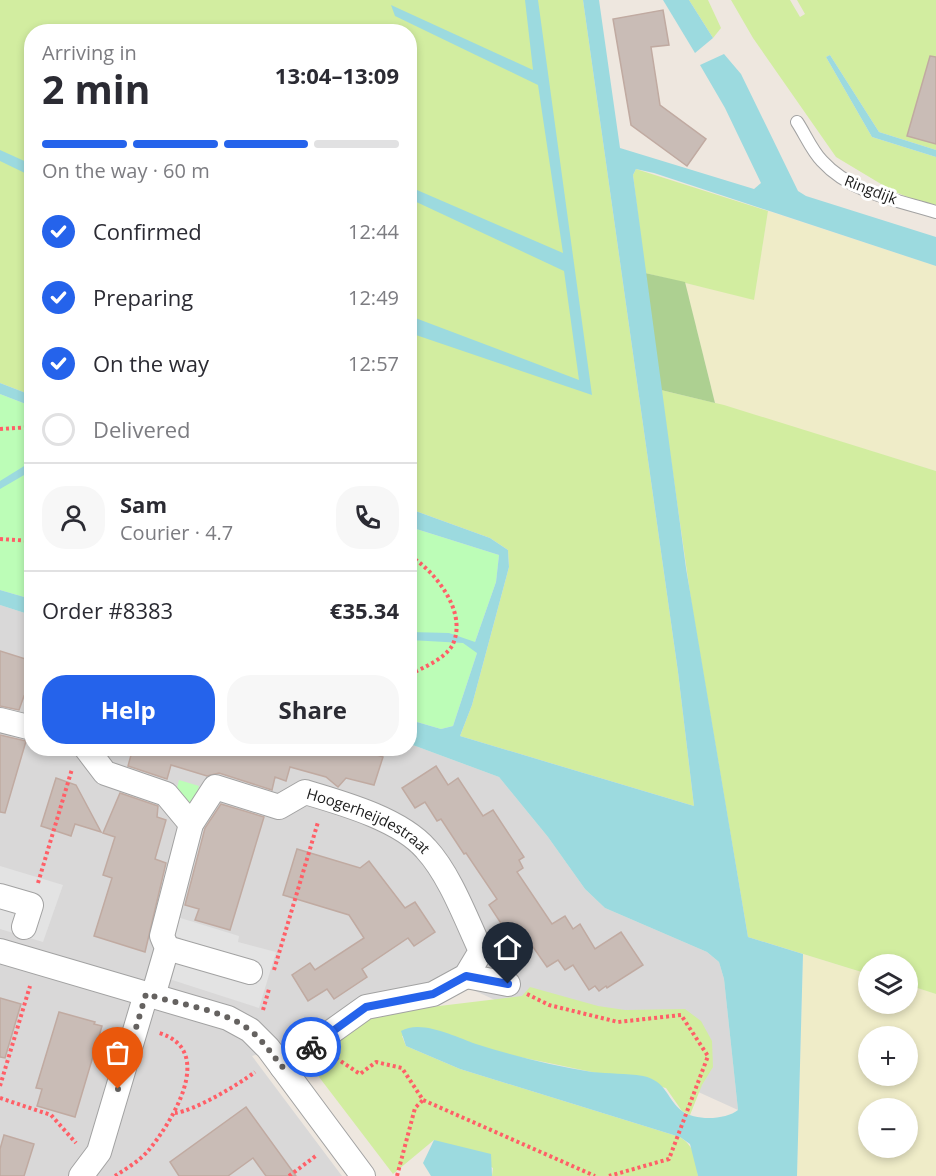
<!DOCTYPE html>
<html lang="en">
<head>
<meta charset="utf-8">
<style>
	body { margin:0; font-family:"Open Sans",sans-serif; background:#f7f7f7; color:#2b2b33; height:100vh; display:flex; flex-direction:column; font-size:22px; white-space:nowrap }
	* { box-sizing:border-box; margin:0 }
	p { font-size:20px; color:#7c7c81 }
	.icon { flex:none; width:33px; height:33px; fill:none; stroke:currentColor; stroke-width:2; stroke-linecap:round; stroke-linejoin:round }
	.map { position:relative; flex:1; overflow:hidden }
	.drawer { position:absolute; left:24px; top:24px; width:393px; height:732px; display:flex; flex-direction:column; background:#fff; border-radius:24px; box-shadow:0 3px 9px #0003 }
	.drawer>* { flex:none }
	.tools { position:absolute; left:858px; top:954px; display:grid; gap:12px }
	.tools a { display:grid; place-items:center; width:60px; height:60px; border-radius:50%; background:#fff; box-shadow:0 3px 9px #0003; font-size:30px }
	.pin { position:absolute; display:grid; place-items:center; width:51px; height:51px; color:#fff; margin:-62px -26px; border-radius:50% 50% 50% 0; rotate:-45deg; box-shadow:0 0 6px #0007 }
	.pin .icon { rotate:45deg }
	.courier { position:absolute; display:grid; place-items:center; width:60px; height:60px; margin:-30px; border:4px solid #2563eb; border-radius:50%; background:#fff; color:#222; box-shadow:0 2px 8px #0007 }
	.head em { font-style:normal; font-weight:700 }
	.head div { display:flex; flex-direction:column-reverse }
	.head { display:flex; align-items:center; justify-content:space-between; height:102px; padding:0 18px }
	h1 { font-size:39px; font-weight:700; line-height:45px }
	.bar { display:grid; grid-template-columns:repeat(4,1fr); gap:9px 6px; align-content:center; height:72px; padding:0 18px }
	.bar i { height:8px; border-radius:4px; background:#e1e1e2 }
	.bar .active { background:#2563eb }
	.bar p { grid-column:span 4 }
	.line { display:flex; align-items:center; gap:15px; padding:0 18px; border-top:2px solid #e1e1e2 }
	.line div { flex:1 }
	.round { display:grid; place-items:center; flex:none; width:63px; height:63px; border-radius:24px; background:#f7f7f7 }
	ol { padding:0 18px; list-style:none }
	li { display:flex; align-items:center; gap:18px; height:66px }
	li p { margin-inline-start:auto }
	li .icon { padding:6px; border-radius:50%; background:#2563eb; color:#fff; stroke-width:4 }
	li:last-child { color:#7c7c81 }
	li i { width:33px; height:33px; border:3px solid #e1e1e2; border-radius:50% }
	.primary-button { display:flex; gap:12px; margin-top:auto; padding:12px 18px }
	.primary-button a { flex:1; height:69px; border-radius:24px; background:#2563eb; color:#fff; font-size:24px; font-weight:700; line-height:69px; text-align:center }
	.primary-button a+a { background:#f7f7f7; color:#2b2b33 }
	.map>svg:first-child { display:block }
	.residential { fill:#d9d8d8 }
	.farmland { fill:#efecc8; fill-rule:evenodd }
	.grass { fill:#d2eda0 }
	.forest { fill:#add091 }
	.park { fill:#bcfdb7 }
	.parking { fill:#e3e3e3 }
	.water { fill:#9cdadf }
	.building { fill:#c9bcb6; stroke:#c0aaa1; stroke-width:1.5 }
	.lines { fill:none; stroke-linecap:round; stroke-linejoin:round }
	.lane-casing { stroke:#a2a2a2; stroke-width:14 }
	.street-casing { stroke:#a2a2a2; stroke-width:26 }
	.path { stroke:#ff5f67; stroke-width:4; stroke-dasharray:3 3; stroke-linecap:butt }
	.lane { stroke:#fff; stroke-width:12 }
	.street { stroke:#fff; stroke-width:24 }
	.done { stroke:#656260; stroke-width:6; stroke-dasharray:0 10.8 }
	.route { stroke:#2563eb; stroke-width:8 }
	.labels { text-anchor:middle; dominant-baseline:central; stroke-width:6; stroke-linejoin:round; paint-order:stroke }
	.street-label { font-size:15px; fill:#1b1b1b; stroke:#fff }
</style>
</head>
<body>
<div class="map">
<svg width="936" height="1176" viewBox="0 0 936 1176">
	<rect width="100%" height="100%" fill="#eee7df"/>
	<polygon class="residential" points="0,605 31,615 32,748 410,748 410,744 499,777 548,837 585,889 605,908 707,952 719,962 724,979 738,1110 471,989 252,1056 342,1176 0,1176"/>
	<g class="farmland">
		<polygon points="768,211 936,266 936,471 715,403 685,283 754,299"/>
		<path d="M803 954 868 974V1004H908V985L936 994V1176H797ZM868 1036H908V1076H868ZM868 1108H908V1148H868Z"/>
	</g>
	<g class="grass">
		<polygon points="0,0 583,0 678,672 694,806 460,736 472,705 509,567 508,550 490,538 410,509 410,32 32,32 31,395 0,383"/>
		<polygon points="689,0 708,0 721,28 713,38"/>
		<polygon points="731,0 790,0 800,17 805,14 797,0 936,0 936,150 879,132 830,55 826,57 872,137 936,157 936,205 914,200 891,190 836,157 753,38"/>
		<polygon points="636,169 768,211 754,300 645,273 633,175"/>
		<polygon points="661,390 724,405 936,471 936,994 908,985 908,964 868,964 868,974 748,937 692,607"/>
		<path d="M530 987 598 1006 625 1010 685 1009 701 1021 712 1041 713 1067 702 1085 690 1115 682 1111 666 1088C578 1069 491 1050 402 1036L406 1046 460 1069 680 1137C695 1147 696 1159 698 1176H492L493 1168 434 1140 393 1174 316 1073 321 1067 314 1057 369 1018 395 1007H431L522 996Z"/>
	</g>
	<polygon class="forest" points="645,273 685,282 715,403 661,390"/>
	<g class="park">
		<polygon points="0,394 31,406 31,599 0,590"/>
		<polygon points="410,527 499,555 496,582 475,642 477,653 453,726 441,729 410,720"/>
		<polygon points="179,780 199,786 195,800 183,810 175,796"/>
	</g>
	<g class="parking">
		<polygon points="0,866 63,885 43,942 0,929"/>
		<polygon points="174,916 239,936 238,942 276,952 259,1008 169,979 181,938 169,934"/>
	</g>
	<g class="water">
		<polygon points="525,0 538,0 592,395 410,333 410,316 579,380 564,271 410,199 410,187 563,253 538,85 395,16 391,5 533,70"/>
		<path d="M583 0H599L620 148 754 189 761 183 725 108 700 65 724 54 741 74 798 191 806 196 936 237V266L654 173 636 169 633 175 686 568 748 937 803 954 797 1176H698L690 1144 680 1137 460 1069 406 1046 401 1031C421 1019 456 1037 476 1044 514 1056 553 1066 592 1072 609 1074 626 1073 643 1076 667 1081 667 1100 682 1111 695 1121 726 1120 738 1110L724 979 719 962 707 952 605 908 585 889 548 837 499 777 410 744V720L441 729 453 726 477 653 463 643 410 640V632L449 633 475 642 496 582 499 555 410 527V509L490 538 508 550 509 567 472 705 460 736 694 806 678 672Z"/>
		<polygon points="663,0 689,0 713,38 695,53"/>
		<polygon points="830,55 879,132 936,150 936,157 872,137 826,57"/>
		<polygon points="0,150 31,164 31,176 0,161"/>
		<polygon points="0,383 31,395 31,406 0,394"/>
		<polygon points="31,455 31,471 0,489 0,481 29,463"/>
		<polygon points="0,590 31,599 31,615 0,605"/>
		<polygon points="434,1140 491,1154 492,1176 431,1176 423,1163"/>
	</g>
	<g class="building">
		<polygon points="663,10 669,45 651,47 660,105 706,139 687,166 631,125 613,19"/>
		<polygon points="930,56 936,57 936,144 907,136"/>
		<polygon points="0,651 32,661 32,698 24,696 19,710 0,706"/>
		<polygon points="0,735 26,741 5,813 0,812"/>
		<polygon points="133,748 338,748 360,755 362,750 383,757 374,785 346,778 338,787 326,777 290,767 286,781 275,777 272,790 219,773 207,776 171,765 167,779 128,766"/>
		<polygon points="436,766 448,785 458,778 483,816 493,810 524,857 519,860 523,868 517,872 552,924 565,916 573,929 580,924 595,949 621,932 643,965 607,988 606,986 599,991 595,986 589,990 573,965 565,970 558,960 547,967 517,924 506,931 489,905 497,899 466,853 464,854 441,819 437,821 425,802 415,808 402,788"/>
		<polygon points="56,778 76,785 101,832 75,824 71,836 41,826"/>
		<polygon points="120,793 158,806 157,817 166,820 155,859 166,863 145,952 94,936 112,878 103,875 115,837 103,833"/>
		<polygon points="221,804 264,817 230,930 195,920 199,909 185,905 205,828"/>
		<polygon points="297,849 360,868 369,861 405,908 415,902 435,932 414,946 408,938 362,969 367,977 334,999 327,989 308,1001 292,975 310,963 315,970 364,938 349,915 283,895"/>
		<polygon points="0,998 21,1004 5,1058 0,1057"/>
		<polygon points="59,1012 95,1022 94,1024 102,1026 75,1117 37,1106 42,1089 36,1088"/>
		<polygon points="246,1107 296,1176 266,1176 253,1158 228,1176 179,1176 170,1162"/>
		<polygon points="4,1135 34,1144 24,1176 0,1176 0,1149"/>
	</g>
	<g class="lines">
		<defs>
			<path id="lane" d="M797 122C805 134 812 151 822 161 851 193 897 200 936 212"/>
			<g id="street">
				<polyline points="0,720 32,728"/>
				<polyline points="86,748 105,773 166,794 191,824"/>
				<polyline points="0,896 31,905 24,927"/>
				<polyline points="167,948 250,972"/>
				<polyline points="0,951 228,1018 250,1030 268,1048 363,1176"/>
				<polyline points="466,976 508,984"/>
				<path id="s1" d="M153 996 167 948 162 936 191 824 215 787 279 807 305 792C342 803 400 819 426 849 450 875 466 919 481 951L466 976 433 994 366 1007 282 1067"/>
				<polyline points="81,1176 99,1152 146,994"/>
			</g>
		</defs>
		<use href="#lane" class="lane-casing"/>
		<use href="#street" class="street-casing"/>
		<g class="path">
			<polyline points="0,429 32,427"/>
			<polyline points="0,539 32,541"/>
			<path d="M410 556C435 571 469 613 452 646 444 659 423 668 410 674"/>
			<polyline points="38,883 72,769"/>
			<polyline points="274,970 318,822"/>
			<polyline points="527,994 549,1005 618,1022 681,1015 708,1056 669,1159 609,1176"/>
			<polyline points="263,1010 269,989"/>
			<polyline points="336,1058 360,1074 376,1062 402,1068 423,1100 595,1176"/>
			<polyline points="0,1086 30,986"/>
			<polyline points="0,1098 51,1115 76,1143"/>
			<path d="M175 1113C194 1111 238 1085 255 1072"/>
			<path d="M115 1176C126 1169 139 1161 148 1151 172 1122 217 1050 159 1033"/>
			<polyline points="289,1176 317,1155"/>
			<polyline points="397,1176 415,1108 423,1100"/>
		</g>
		<use href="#lane" class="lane"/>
		<use href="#street" class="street"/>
	</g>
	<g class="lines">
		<path class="done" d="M118 1089 146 994C179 1005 224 1009 251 1031 264 1042 272 1054 282 1067L311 1047"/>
		<polyline class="route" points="311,1047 366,1007 433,994 466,976 508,984"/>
	</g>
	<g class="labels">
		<g class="street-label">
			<text transform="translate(871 189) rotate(21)">Ringdijk</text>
			<text stroke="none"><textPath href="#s1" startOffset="390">Hoogerheijdestraat</textPath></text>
		</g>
	</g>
</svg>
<div class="tools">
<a><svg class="icon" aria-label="layers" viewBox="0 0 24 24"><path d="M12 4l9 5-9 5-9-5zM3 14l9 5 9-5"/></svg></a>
<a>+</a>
<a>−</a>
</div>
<div class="pin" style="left:118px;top:1089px;background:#ea580c"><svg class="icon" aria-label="bag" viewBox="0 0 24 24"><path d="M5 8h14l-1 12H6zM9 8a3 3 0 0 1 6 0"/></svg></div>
<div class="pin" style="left:508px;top:984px;background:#1f2937"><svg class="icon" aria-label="home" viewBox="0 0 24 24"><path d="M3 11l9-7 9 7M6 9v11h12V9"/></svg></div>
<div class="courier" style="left:311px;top:1047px"><svg class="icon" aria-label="bike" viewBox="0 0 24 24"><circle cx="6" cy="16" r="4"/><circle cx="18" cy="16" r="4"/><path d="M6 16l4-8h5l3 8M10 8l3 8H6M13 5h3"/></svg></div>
<section class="drawer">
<div class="head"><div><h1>2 min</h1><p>Arriving in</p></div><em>13:04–13:09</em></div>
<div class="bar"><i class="active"></i><i class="active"></i><i class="active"></i><i></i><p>On the way · 60 m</p></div>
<ol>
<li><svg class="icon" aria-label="check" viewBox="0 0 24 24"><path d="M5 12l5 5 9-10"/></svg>Confirmed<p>12:44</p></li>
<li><svg class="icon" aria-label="check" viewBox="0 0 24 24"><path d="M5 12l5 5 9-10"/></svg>Preparing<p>12:49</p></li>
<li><svg class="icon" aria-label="check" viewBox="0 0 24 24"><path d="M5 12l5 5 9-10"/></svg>On the way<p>12:57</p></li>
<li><i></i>Delivered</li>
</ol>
<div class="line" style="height:108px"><a class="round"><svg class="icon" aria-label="person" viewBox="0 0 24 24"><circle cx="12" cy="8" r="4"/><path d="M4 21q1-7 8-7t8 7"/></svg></a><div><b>Sam</b><p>Courier · 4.7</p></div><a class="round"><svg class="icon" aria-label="phone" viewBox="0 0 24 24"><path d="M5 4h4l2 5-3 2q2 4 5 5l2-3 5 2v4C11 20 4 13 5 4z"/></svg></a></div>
<div class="line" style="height:78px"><div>Order #8383</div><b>€35.34</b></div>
<div class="primary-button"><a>Help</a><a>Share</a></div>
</section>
</div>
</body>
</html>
